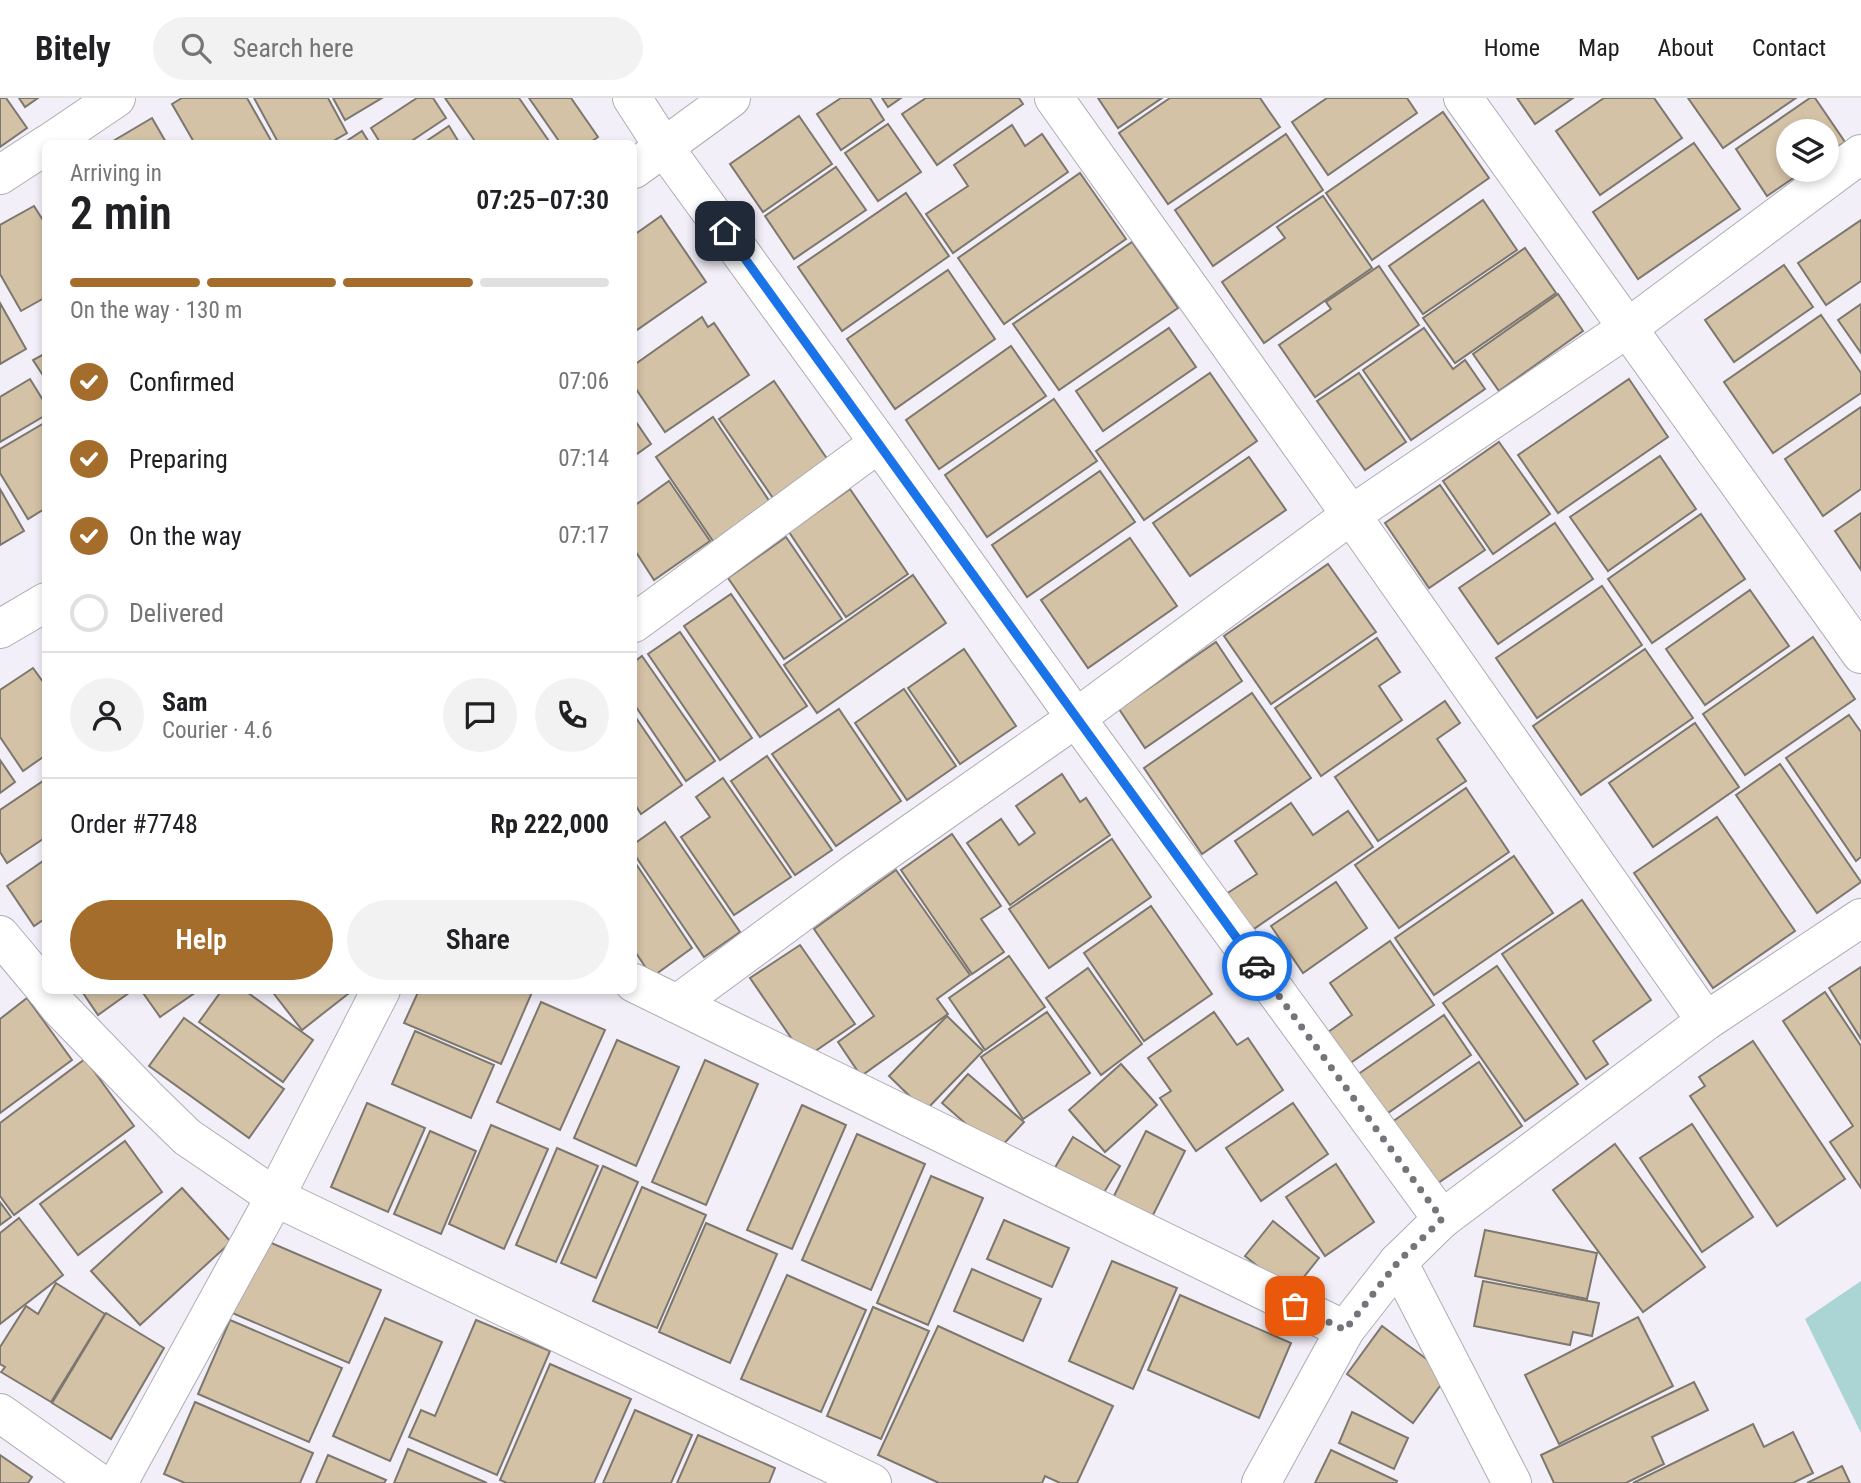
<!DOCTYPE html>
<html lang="en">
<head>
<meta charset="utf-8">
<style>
	body { margin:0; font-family:"Roboto Condensed",sans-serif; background:#f2f2f2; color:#202124; height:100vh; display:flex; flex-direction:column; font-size:26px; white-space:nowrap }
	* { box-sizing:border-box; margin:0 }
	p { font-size:23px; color:#757577 }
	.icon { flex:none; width:38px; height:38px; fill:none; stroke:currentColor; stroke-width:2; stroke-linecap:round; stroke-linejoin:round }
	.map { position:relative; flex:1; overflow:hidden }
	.details { position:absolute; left:42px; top:42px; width:595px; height:854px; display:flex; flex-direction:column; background:#fff; border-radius:10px; box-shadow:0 4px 10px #0003 }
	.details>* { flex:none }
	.fabs { position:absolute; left:1776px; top:21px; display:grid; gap:14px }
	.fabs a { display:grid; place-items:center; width:63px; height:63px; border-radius:50%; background:#fff; box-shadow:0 4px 10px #0003; font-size:35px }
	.pin { position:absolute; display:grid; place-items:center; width:60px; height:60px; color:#fff; margin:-30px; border-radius:14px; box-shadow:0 4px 10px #0006 }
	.courier { position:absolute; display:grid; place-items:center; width:70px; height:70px; margin:-35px; border:5px solid #1a73e8; border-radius:50%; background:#fff; color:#222; box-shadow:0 2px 9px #0007 }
	.headline em { font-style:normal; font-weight:600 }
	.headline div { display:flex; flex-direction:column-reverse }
	.headline { display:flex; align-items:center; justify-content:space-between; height:119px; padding:0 28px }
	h1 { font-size:46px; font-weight:600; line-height:52px }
	.bar { display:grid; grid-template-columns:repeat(4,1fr); gap:10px 7px; align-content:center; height:84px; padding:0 28px }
	.bar i { height:9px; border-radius:5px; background:#e0e0e0 }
	.bar .selected { background:#a56d2b }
	.bar p { grid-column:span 4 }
	.line { display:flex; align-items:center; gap:18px; padding:0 28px; border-top:2px solid #e0e0e0 }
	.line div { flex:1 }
	.round { display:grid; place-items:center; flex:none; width:74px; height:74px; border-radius:37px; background:#f2f2f2 }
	ol { padding:0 28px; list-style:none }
	li { display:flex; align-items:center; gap:21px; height:77px }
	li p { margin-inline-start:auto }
	li .icon { padding:7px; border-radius:50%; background:#a56d2b; color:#fff; stroke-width:4 }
	li:last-child { color:#757577 }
	li i { width:38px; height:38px; border:4px solid #e0e0e0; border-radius:50% }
	.button { display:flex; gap:14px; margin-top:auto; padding:14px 28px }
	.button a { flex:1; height:80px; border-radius:42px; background:#a56d2b; color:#fff; font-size:28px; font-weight:600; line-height:80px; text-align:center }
	.button a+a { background:#f2f2f2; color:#202124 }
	header { display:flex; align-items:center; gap:42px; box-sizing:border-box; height:98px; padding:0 35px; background:#fff; border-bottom:2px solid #e0e0e0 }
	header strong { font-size:33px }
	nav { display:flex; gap:38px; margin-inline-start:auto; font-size:24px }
	.search { width:490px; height:63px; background:#f2f2f2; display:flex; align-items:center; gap:18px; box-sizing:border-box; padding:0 24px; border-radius:38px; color:#757577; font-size:26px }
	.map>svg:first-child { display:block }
	.water { fill:#abd4d4 }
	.building { fill:#d4c2a6; stroke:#7c776f; stroke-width:2 }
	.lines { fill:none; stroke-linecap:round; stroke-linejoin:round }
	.street-casing { stroke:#aeacb5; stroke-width:40 }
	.street { stroke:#fff; stroke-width:38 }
	.done { stroke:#75747a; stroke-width:7; stroke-dasharray:0 12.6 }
	.route { stroke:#1a73e8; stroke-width:9 }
</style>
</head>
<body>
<header>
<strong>Bitely</strong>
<div class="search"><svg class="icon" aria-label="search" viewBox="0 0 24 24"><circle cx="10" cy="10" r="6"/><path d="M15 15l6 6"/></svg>Search here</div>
<nav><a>Home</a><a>Map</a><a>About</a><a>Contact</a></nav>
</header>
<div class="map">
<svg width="1861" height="1385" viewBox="0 0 1861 1385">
	<rect width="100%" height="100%" fill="#f2eff9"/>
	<polygon class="water" points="1861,1183 1861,1335 1805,1221"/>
	<g class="building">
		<polygon points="0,0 6,0 27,30 0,49"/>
		<polygon points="19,0 38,0 25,9"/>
		<polygon points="182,0 247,0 273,46 195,46 172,6"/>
		<polygon points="254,0 328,0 347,35 328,46 279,46"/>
		<polygon points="333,0 382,0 345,22"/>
		<polygon points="417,0 433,0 446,20 407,46 381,46 371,30"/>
		<polygon points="445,0 519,0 551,46 477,46"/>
		<polygon points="529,0 571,0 598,39 588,46 561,46"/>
		<polygon points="841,0 870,0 884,22 841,52 817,16"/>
		<polygon points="882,0 901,0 888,9"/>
		<polygon points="926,0 1019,0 1023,6 937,67 902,16"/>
		<polygon points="1098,0 1162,0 1118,30"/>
		<polygon points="1170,0 1260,0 1280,29 1168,106 1119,35"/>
		<polygon points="1327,0 1407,0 1417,15 1328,77 1292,24"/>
		<polygon points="1517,0 1573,0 1535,26"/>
		<polygon points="1604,0 1654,0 1682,40 1600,97 1556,33"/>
		<polygon points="1688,0 1796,0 1723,50"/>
		<polygon points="1810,0 1815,0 1845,44 1827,56 1827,33 1788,33 1788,72 1805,72 1767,98 1736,51"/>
		<polygon points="1443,14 1489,80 1372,162 1326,95"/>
		<polygon points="799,18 832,66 763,114 730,66"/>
		<polygon points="152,20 167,46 108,46"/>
		<polygon points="888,26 921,74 878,103 845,55"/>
		<polygon points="1012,27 1025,48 1042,36 1068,74 953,155 926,116 968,88 954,67"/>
		<polygon points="449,28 460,46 422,46"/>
		<polygon points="362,33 370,46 342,46"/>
		<polygon points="1286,36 1323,92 1213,168 1175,112"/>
		<polygon points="1694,45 1740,111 1638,181 1593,114"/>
		<polygon points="836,69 866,112 794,161 765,118"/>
		<polygon points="1080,75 1126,141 1004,226 958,160"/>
		<polygon points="906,95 949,158 842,233 798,169"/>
		<polygon points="1323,98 1372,170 1264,245 1222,184 1285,140 1277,129"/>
		<polygon points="1483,102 1517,152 1423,216 1389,168"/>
		<polygon points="34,108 46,127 46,199 21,213 0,176 0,127"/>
		<polygon points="661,118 706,184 634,234 634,137"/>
		<polygon points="1861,122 1861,183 1826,207 1798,165"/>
		<polygon points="1132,144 1178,210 1059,292 1013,226"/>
		<polygon points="1525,150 1556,195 1455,265 1423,220"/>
		<polygon points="1784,167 1813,209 1734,264 1705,222"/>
		<polygon points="1379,168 1419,227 1315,299 1279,247 1331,211 1326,204"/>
		<polygon points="948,172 995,241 895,311 847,241"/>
		<polygon points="1558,196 1583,233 1499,293 1473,256"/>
		<polygon points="0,205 26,251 0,266"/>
		<polygon points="1861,206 1861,255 1838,222"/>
		<polygon points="1821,217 1861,275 1861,295 1773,355 1724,284"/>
		<polygon points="702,219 708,229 714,225 749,277 665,334 634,288 634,267"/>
		<polygon points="1169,230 1196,269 1103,333 1076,293"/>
		<polygon points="1424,230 1453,271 1465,262 1485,291 1411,342 1363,272"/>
		<polygon points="1011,248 1046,298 939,371 906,322"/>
		<polygon points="46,255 46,282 33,262"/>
		<polygon points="1210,275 1257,343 1144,422 1096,353"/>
		<polygon points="1359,275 1406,344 1365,372 1317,303"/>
		<polygon points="30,281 46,307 46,317 0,344 0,299"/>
		<polygon points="1629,281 1668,339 1558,415 1518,357"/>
		<polygon points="774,283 832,368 777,406 719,321"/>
		<polygon points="1054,301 1097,363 987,439 945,377"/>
		<polygon points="1861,309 1861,391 1823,418 1785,361"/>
		<polygon points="713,319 772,407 715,446 656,359"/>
		<polygon points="634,321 651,346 634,358"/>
		<polygon points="46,324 46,410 28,421 0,375 0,351"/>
		<polygon points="1499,344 1550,416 1493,456 1443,383"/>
		<polygon points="1660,358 1696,411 1608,473 1570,419"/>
		<polygon points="1249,359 1286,412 1190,478 1153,425"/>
		<polygon points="1100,373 1135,424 1027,499 992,447"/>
		<polygon points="669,383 710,443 654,482 634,451 634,408"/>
		<polygon points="1440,387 1485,452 1429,490 1385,425"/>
		<polygon points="0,391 24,433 0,447"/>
		<polygon points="850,391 908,476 846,519 789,434"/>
		<polygon points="1861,415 1861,472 1835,433"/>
		<polygon points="1701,416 1745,481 1652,545 1608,481"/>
		<polygon points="1555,425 1593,481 1498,546 1459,490"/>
		<polygon points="786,439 842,521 784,561 728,480"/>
		<polygon points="1130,440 1177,508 1088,570 1041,502"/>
		<polygon points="1328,466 1376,534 1271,606 1224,538"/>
		<polygon points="913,477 946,525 817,615 784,567"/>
		<polygon points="1602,488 1642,547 1537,620 1496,560"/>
		<polygon points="1750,492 1789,548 1705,607 1666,551"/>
		<polygon points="731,496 807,608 760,639 684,528"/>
		<polygon points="680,534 752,640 720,662 648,556"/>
		<polygon points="1813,539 1855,601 1745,677 1703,616"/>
		<polygon points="1377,540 1400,574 1379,588 1402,622 1321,678 1275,610"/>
		<polygon points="1216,544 1242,583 1145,650 1119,611"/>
		<polygon points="964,551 1016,628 960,666 908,590"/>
		<polygon points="1645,551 1693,620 1581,697 1533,628"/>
		<polygon points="642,558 715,663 686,683 634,606 634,564"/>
		<polygon points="33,570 46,588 46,657 23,673 0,639 0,592"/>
		<polygon points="904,591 956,668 907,702 855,625"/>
		<polygon points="1252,595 1311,680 1202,756 1144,670"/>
		<polygon points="1445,603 1460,625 1437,641 1466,683 1378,743 1335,679"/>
		<polygon points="839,611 901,703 836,748 772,656"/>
		<polygon points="634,617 682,687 641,716 634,705"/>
		<polygon points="1849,617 1861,634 1861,759 1856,763 1786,660"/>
		<polygon points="1695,625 1739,689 1653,749 1609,685"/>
		<polygon points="767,658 832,752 795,777 731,683"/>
		<polygon points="0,662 15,684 0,695"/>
		<polygon points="1780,666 1861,784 1817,815 1736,697"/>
		<polygon points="1062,676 1080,704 1086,700 1110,737 1010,807 967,745 1001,721 1019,747 1035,735 1016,708"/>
		<polygon points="723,680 791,779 734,817 681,739 710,719 696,699"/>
		<polygon points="46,681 46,739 7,765 0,754 0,712"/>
		<polygon points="1466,690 1509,754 1399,830 1355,767"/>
		<polygon points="1291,705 1313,737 1348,713 1373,749 1248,835 1223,798 1257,776 1235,743"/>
		<polygon points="1717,719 1795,833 1713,890 1634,775"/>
		<polygon points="665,724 740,834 704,859 634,756 634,746"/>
		<polygon points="952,736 1001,808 981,821 1004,854 972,876 901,772"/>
		<polygon points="1112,741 1151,799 1049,870 1009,811"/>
		<polygon points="1514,758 1553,815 1434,897 1395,840"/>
		<polygon points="46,761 46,820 34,828 7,788"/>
		<polygon points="634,763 692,850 652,879 634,852"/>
		<polygon points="896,772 970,877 937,901 948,916 861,978 838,944 874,918 814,831"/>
		<polygon points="1336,784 1367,830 1303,875 1271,828"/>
		<polygon points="1582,802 1651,902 1593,943 1608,966 1586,981 1502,856"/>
		<polygon points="1151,808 1212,896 1144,943 1084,855"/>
		<polygon points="1390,843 1434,907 1346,968 1324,937 1352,917 1330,885"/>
		<polygon points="800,847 855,926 805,960 750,880"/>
		<polygon points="1009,858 1045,909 985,952 949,900"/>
		<polygon points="1497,868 1578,986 1525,1023 1443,905"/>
		<polygon points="1861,869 1861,941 1829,890"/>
		<polygon points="1088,870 1142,946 1101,977 1046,900"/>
		<polygon points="81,892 133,892 98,917"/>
		<polygon points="141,892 199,892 160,919"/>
		<polygon points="222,892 244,892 313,942 283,984 199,924"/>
		<polygon points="271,892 353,892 302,932"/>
		<polygon points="419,892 533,892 501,966 404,925"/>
		<polygon points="1825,894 1861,948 1861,1090 1830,1044 1853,1028 1783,923"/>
		<polygon points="27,900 72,962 0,1015 0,921"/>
		<polygon points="541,904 605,932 560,1032 497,1004"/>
		<polygon points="1047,914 1090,975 1023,1021 981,959"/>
		<polygon points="1214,914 1237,947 1248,940 1283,992 1196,1053 1160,1000 1171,993 1148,960"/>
		<polygon points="1444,917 1471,957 1385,1017 1357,977"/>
		<polygon points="947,918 983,953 925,1013 889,978"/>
		<polygon points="184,920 284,991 249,1040 149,968"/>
		<polygon points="415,933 494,967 471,1020 392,986"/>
		<polygon points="617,942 679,969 636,1068 574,1040"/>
		<polygon points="1753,943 1845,1081 1777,1128 1690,998 1705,988 1699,979"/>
		<polygon points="85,961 134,1028 14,1117 0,1098 0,1025"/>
		<polygon points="705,962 758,986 706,1107 652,1084"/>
		<polygon points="1479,964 1522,1028 1435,1087 1392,1024"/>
		<polygon points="1121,966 1157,1007 1105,1054 1069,1012"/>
		<polygon points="968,976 1024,1024 997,1053 942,1005"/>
		<polygon points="367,1005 425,1030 388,1114 331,1089"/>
		<polygon points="1293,1005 1328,1056 1261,1103 1226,1050"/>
		<polygon points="802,1007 846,1027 792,1151 747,1132"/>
		<polygon points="1692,1026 1753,1119 1702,1154 1640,1060"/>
		<polygon points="491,1027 548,1051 504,1151 449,1126"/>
		<polygon points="430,1033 476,1053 441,1136 394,1116"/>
		<polygon points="1146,1033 1185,1053 1150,1123 1111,1104"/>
		<polygon points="857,1036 925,1066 871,1192 802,1162"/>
		<polygon points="1073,1039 1120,1068 1100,1101 1053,1073"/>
		<polygon points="125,1043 162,1094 78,1157 40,1106"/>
		<polygon points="1615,1046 1705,1169 1643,1214 1553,1092"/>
		<polygon points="557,1050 598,1068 556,1164 516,1147"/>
		<polygon points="1336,1066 1374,1124 1325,1158 1286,1099"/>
		<polygon points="603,1068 638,1084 596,1180 561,1165"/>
		<polygon points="931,1078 983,1100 928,1227 877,1205"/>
		<polygon points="642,1089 706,1117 657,1230 593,1203"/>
		<polygon points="182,1090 231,1144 140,1227 91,1173"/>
		<polygon points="0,1104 11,1119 0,1127"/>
		<polygon points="19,1120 63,1177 0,1226 0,1135"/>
		<polygon points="1004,1122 1069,1150 1052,1189 987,1161"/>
		<polygon points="1273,1123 1319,1160 1291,1195 1245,1158"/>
		<polygon points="706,1125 777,1156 730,1265 659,1234"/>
		<polygon points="1485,1132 1597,1155 1587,1201 1475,1178"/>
		<polygon points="262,1141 381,1192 349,1265 230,1214"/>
		<polygon points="1112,1163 1177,1190 1133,1291 1069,1263"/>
		<polygon points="972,1171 1041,1201 1023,1243 954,1213"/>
		<polygon points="787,1177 866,1212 821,1314 741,1281"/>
		<polygon points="1483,1183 1599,1205 1592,1238 1573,1234 1570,1247 1474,1228"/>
		<polygon points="56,1185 105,1216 51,1304 1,1274 5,1269 0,1266 0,1249 26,1208 38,1216"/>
		<polygon points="1180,1197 1291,1245 1259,1320 1148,1272"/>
		<polygon points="873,1209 929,1233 881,1341 827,1318"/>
		<polygon points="106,1215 164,1250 111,1341 52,1305"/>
		<polygon points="1638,1219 1673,1288 1559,1346 1525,1277"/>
		<polygon points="385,1220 442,1244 390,1363 333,1338"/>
		<polygon points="230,1222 342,1270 309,1344 198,1296"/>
		<polygon points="476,1222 550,1253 497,1377 409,1339 421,1312 435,1318"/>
		<polygon points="938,1228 1113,1308 1077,1385 1060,1385 1045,1378 1042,1385 939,1385 878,1357"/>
		<polygon points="1382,1228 1448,1277 1413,1325 1347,1276"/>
		<polygon points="550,1266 631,1301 594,1385 507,1385 500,1382"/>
		<polygon points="1694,1284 1708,1312 1652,1339 1664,1366 1626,1385 1554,1385 1541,1357"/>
		<polygon points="195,1304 313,1355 300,1385 185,1385 164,1376"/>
		<polygon points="635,1312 692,1337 671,1385 603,1385"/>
		<polygon points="1352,1314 1408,1340 1394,1371 1339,1345"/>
		<polygon points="1753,1326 1764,1349 1793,1334 1813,1375 1793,1385 1633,1385"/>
		<polygon points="698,1337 775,1370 769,1385 677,1385"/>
		<polygon points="408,1351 487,1385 394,1385"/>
		<polygon points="1331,1352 1397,1383 1396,1385 1315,1385"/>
		<polygon points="0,1357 32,1379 28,1385 0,1385"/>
		<polygon points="328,1357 386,1382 384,1385 316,1385"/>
		<polygon points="1842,1368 1850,1385 1807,1385"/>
	</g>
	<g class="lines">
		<defs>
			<g id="street">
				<polyline points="632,0 663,48 879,345 1076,620 1442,1121"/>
				<polyline points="1054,0 1351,417 1706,923"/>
				<polyline points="1463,0 1861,556"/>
				<polyline points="48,46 116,0"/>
				<polyline points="634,71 731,0"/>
				<polyline points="0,77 46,47"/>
				<polyline points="634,525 879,345"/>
				<polyline points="0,531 46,504"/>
				<polyline points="0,837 46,892"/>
				<polyline points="634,885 1345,1232"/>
				<polyline points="46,892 59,909 145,998 187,1039 275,1099 872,1385"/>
				<polyline points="677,906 852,777 1076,620 1351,417 1629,229 1861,56"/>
				<polyline points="1398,1164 1512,1385"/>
				<polyline points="0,1315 99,1385"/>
				<polyline points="118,1385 275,1099 381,892"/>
				<polyline points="1261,1385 1345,1232 1398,1164 1442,1121 1706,923 1861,820"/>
			</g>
		</defs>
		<use href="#street" class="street-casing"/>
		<use href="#street" class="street"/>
	</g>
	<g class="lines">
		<polyline class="done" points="1257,868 1442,1121 1398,1164 1345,1232 1295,1208"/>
		<path class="route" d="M725 133C903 378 1078 624 1257 868"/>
	</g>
</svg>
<div class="fabs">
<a><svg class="icon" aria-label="layers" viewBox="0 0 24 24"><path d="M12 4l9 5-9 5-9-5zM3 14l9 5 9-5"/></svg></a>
</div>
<div class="pin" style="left:1295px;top:1208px;background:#ea580c"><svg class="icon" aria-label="bag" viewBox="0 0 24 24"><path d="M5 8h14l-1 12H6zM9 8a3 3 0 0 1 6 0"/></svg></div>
<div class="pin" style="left:725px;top:133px;background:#1f2937"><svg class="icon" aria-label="home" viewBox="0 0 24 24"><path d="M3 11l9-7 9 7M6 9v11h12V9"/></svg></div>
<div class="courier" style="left:1257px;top:868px"><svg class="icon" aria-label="car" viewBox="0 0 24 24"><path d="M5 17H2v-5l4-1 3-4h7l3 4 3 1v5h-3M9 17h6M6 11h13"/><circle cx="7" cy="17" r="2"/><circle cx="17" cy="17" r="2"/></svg></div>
<section class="details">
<div class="headline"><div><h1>2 min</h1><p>Arriving in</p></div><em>07:25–07:30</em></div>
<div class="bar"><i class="selected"></i><i class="selected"></i><i class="selected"></i><i></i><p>On the way · 130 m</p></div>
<ol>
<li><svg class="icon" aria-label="check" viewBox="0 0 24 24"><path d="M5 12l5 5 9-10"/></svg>Confirmed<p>07:06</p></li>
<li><svg class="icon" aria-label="check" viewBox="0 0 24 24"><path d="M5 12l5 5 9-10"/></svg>Preparing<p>07:14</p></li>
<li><svg class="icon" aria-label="check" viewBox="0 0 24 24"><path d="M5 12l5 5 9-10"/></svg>On the way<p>07:17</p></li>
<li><i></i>Delivered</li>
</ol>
<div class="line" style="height:126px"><a class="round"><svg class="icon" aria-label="person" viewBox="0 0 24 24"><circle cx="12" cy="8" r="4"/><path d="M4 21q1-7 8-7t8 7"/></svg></a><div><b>Sam</b><p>Courier · 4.6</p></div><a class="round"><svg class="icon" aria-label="chat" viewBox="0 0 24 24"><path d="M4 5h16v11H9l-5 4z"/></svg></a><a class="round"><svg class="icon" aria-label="phone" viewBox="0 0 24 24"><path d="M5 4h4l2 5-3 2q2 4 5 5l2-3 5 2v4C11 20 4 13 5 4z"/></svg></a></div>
<div class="line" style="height:91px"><div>Order #7748</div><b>Rp 222,000</b></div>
<div class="button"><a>Help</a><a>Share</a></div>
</section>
</div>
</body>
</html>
